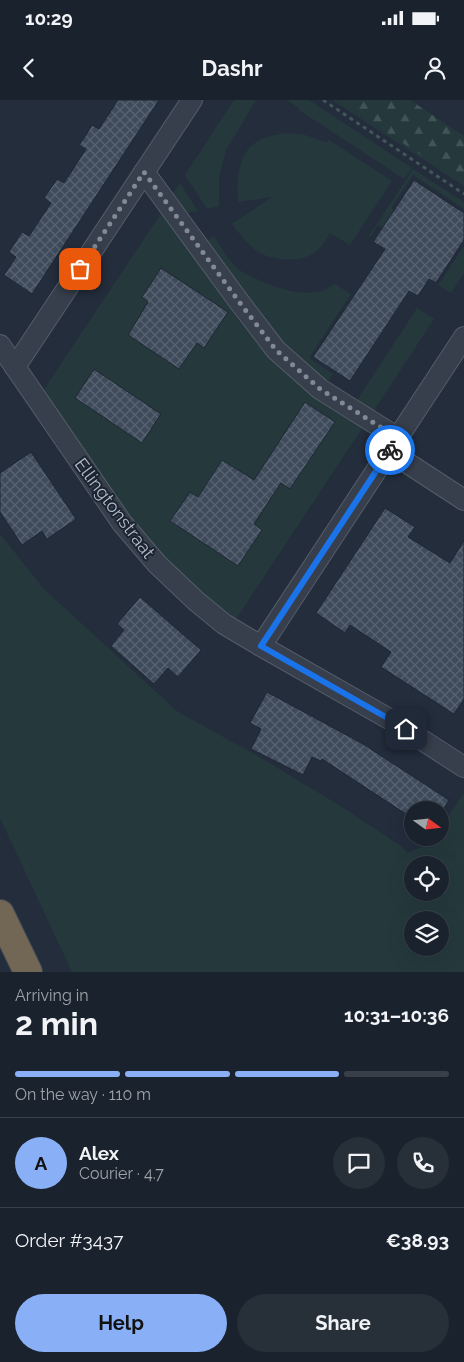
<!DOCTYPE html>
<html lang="en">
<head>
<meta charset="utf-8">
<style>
	body { margin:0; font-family:Raleway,sans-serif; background:#272f39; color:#f1f3f6; height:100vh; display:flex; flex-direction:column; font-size:19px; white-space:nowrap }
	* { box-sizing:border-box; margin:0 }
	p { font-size:16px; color:#9fa4aa }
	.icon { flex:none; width:28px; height:28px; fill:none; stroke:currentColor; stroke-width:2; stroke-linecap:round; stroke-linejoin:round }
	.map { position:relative; height:872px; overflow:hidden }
	.side { display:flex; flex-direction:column; background:#1a222d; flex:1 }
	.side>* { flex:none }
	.needle { width:32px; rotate:105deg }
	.fabs { position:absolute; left:404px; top:701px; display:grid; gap:10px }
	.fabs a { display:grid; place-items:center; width:45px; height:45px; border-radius:50%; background:#1a222d; box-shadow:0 5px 20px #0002,0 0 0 1px #383f49; font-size:25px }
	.pin { position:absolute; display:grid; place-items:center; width:42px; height:42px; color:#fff; margin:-21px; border-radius:10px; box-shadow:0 2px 8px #0006 }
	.courier { position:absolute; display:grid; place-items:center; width:50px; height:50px; margin:-25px; border:4px solid #1a73e8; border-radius:50%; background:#fff; color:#222; box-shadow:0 1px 6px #0007 }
	.head em { font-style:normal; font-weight:700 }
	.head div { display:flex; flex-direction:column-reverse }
	.head { display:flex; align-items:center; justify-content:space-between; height:85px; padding:0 15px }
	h1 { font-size:32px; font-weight:700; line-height:38px }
	.bar { display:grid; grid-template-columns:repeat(4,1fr); gap:8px 5px; align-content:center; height:60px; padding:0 15px }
	.bar i { height:6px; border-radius:4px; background:#383f49 }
	.bar .on { background:#89b0f6 }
	.bar p { grid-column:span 4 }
	.line { display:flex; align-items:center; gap:12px; padding:0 15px; border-top:1px solid #383f49 }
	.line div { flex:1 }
	.round { display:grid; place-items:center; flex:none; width:52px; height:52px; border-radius:26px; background:#272f39 }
	.button { display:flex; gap:10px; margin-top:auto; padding:10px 15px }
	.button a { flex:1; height:58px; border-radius:30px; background:#89b0f6; color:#111; font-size:20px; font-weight:700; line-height:58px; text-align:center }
	.button a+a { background:#272f39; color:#f1f3f6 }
	.status { display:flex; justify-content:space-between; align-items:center; height:35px; padding:0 25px; background:#1a222d; direction:ltr }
	.status svg { height:14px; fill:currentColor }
	header { display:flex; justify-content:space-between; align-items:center; height:65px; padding:0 15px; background:#1a222d; font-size:22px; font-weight:700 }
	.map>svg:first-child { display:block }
	.grass { fill:#25393d; fill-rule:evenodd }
	.forest { fill:url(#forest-firs) }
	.building { fill:url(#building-cross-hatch); stroke:#1e2633 }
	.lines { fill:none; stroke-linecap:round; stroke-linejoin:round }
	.minor-casing { stroke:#555d6a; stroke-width:22 }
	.motorway-casing { stroke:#424a57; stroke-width:30 }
	.path { stroke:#43565a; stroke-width:3; stroke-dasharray:4 4; stroke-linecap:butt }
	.minor { stroke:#373f4c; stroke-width:20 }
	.motorway { stroke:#726754; stroke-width:28 }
	.done { stroke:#818996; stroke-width:5; stroke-dasharray:0 9 }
	.route { stroke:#1a73e8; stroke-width:6 }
	.labels { text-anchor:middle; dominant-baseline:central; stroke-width:4; stroke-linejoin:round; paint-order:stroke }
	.street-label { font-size:18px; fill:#b3bac7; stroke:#1c2431 }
</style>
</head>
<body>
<div class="status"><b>10:29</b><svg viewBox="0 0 49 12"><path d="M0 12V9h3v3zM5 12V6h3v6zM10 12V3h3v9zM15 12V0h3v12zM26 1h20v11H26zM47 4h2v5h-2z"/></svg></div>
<header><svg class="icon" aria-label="back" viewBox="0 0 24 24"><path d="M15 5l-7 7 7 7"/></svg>Dashr<svg class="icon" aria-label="person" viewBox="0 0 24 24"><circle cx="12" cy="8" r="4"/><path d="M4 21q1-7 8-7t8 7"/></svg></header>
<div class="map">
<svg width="464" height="872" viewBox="0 0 464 872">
	<defs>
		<pattern id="forest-firs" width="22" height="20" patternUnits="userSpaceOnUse" patternTransform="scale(1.25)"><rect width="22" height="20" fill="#25393d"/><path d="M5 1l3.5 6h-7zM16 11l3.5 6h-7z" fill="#425458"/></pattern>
		<pattern id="building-cross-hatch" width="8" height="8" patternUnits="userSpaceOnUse" patternTransform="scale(1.25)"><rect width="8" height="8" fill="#3f4b5b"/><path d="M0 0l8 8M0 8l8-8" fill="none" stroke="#586371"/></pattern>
	</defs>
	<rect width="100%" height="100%" fill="#232d3c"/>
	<g class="grass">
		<polygon points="234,0 256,0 226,50 219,78 219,106 207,109 185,75"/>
		<polygon points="287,0 309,0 412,68 404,79 299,10 299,8"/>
		<polygon points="332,0 337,0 464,83 464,86"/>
		<path d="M285 33 302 34 326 42 329 40 392 81 350 145 330 133C319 154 305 162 282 159 271 158 261 155 253 148 245 141 238 132 232 124L272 97 238 102C236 81 238 52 258 41 266 36 276 35 285 33Z"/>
		<polygon points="413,69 464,102 464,109 413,75 391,108 394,110 383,128 378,125 370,137 369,136"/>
		<polygon points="180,83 198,111 186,113 173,93"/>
		<path d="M160 115H166L238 220 266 254 299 284 363 327 236 519C211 500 185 481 164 458 118 409 81 346 43 291Z"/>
		<path d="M214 136C221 147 227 159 237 168 244 174 253 177 261 181 280 189 304 197 325 190 328 188 331 185 335 184L351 194 309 258 333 274 327 283 272 234 206 142Z"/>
		<polygon points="464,146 464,173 451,193 438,185"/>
		<polygon points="417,208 434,219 373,312 356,302"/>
		<path d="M0 434 44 489 178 612 256 655 339 705 401 746 408 753 431 742 434 738H440V728L464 693V872H72L0 718ZM412 765H440V792H412ZM412 820H440V848H412Z"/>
	</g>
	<polygon class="forest" points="337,0 410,0 464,36 464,83"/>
	<g class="building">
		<polygon points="118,0 159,0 32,194 4,175 16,157 9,152 22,132 29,136 51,103 44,98 57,79 64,83 86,49 79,45 86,35 92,25 99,29"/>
		<polygon points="414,80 464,113 464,140 436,183 429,179 418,196 409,191 350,281 313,257 385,149 373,142"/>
		<polygon points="161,168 228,212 204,248 197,243 179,269 128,235 148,202 142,197"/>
		<polygon points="94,269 161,314 142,343 75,298"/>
		<polygon points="305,302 335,322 290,389 281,383 254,424 262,430 238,466 170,421 190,392 198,397 222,360 254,380"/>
		<polygon points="31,352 76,419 47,439 42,431 22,445 0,412 0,373"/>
		<polygon points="385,408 415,427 408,437 450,463 464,441 464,599 454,614 381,567 391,552 350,525 345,533 316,513"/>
		<polygon points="140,497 201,550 178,577 168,568 154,584 111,546 124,530 117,524"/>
		<polygon points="267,592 363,644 449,700 440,714 440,710 412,710 412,718 322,659 321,661 312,657 303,675 251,649 261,629 250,623"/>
	</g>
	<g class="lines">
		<defs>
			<g id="minor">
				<polyline points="144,72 240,203 276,250 320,289 398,338"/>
				<polyline points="0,245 122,423 157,464 196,501 224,524 261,546 391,620 464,667"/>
				<polyline points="15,267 192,0"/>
				<polyline points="389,351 464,400"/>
				<polyline points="261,546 464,237"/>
			</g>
			<polyline id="motorway" points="0,814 28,872"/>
		</defs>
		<use href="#minor" class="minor-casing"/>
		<use href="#motorway" class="motorway-casing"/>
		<polyline class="path" points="323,0 464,94"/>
		<use href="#minor" class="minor"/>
		<use href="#motorway" class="motorway"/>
	</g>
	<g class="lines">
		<polyline class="done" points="80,169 144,72 240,203 276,250 320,289 398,338 390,350"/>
		<polyline class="route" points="390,350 261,546 391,620 406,629"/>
	</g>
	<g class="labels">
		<g class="street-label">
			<text transform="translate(115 408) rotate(53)">Ellingtonstraat</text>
		</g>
	</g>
</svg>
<div class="fabs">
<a><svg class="needle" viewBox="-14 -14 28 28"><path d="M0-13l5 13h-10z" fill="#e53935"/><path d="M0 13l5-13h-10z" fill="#9fa4aa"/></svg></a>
<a><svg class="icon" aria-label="locate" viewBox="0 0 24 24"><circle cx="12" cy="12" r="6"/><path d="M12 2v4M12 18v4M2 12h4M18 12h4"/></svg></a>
<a><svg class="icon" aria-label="layers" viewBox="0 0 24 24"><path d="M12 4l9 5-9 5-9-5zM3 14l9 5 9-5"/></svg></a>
</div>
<div class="pin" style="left:80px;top:169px;background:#ea580c"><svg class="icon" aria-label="bag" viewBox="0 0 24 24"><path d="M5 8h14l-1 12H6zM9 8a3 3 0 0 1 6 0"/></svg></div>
<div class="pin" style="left:406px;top:629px;background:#1f2937"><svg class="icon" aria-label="home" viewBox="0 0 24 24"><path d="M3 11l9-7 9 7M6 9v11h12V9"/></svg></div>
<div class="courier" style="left:390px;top:350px"><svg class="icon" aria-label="bike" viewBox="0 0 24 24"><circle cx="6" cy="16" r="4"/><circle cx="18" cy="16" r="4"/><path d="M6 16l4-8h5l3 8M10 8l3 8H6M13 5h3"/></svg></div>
</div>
<section class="side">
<div class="head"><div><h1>2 min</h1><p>Arriving in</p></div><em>10:31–10:36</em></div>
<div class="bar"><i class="on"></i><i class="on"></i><i class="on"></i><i></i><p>On the way · 110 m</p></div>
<div class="line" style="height:90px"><b class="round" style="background:#89b0f6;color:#111">A</b><div><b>Alex</b><p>Courier · 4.7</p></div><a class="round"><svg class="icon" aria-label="chat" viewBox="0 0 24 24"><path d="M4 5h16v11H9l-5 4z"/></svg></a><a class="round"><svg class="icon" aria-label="phone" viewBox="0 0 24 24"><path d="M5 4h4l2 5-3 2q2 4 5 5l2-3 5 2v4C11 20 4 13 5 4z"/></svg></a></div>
<div class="line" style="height:65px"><div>Order #3437</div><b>€38.93</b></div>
<div class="button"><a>Help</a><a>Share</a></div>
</section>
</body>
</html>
